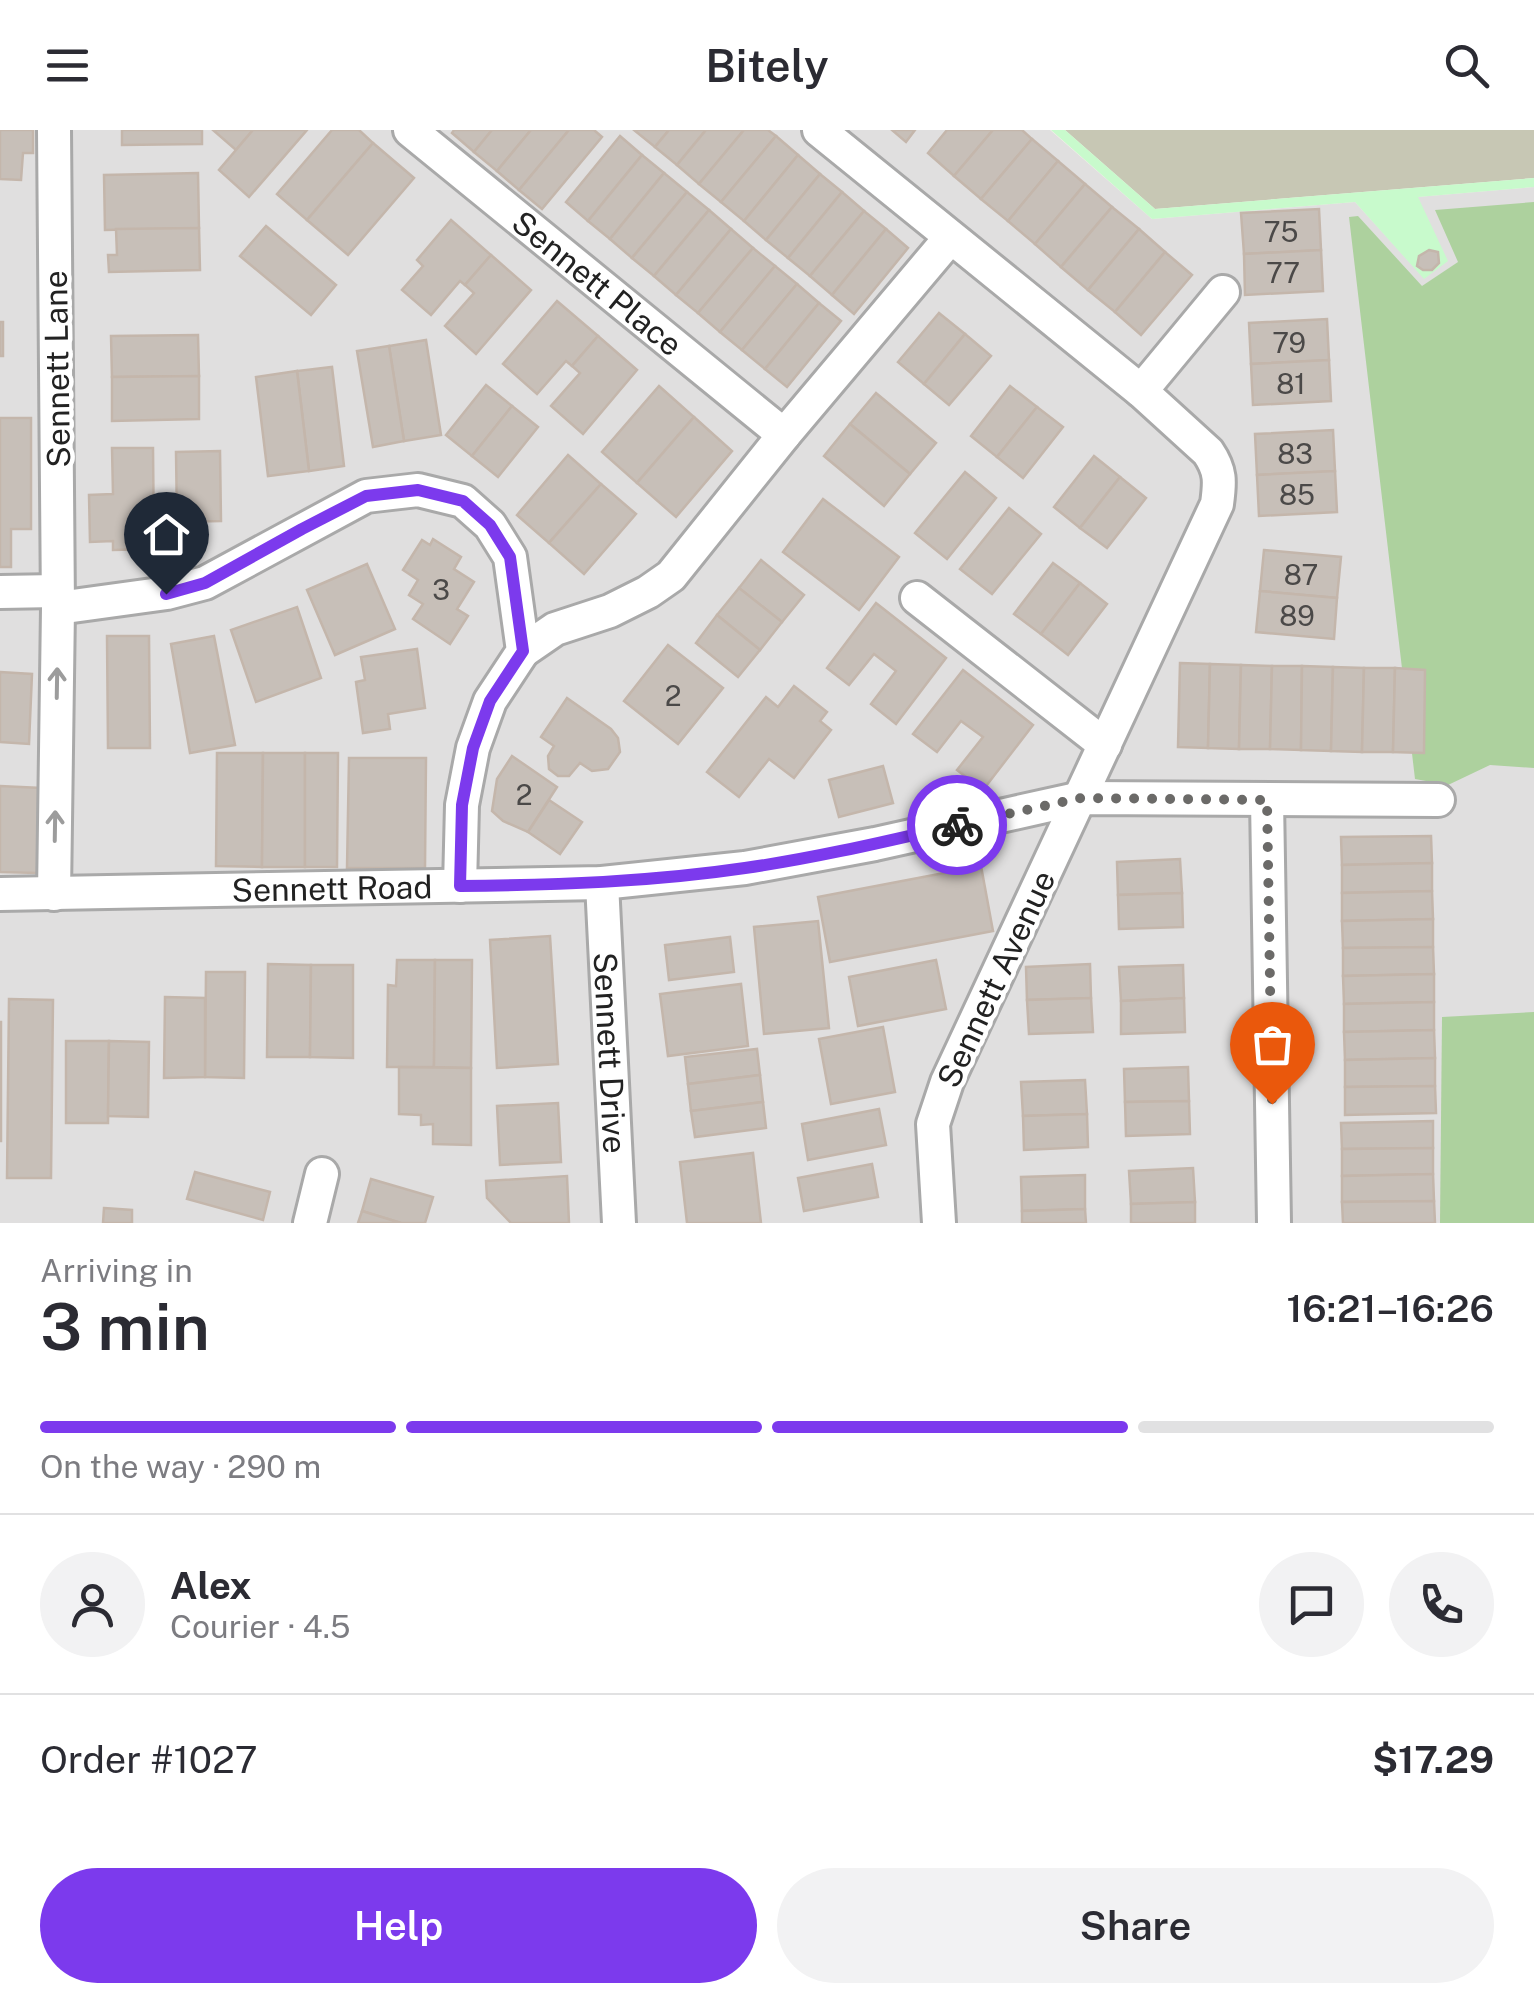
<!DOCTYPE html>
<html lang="en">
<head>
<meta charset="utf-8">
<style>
	body { margin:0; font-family:"Public Sans",sans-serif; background:#f2f2f3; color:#2b2b33; height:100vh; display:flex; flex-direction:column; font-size:38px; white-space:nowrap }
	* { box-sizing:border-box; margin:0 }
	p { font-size:32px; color:#7c7c81 }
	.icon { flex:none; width:55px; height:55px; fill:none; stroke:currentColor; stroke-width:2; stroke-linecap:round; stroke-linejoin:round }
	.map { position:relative; height:1093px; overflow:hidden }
	.drawer { display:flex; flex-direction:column; background:#fff; flex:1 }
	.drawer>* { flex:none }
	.pin { position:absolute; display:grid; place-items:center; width:85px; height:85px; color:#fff; margin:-102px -42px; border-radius:50% 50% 50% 0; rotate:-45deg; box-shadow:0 0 10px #0007 }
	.pin .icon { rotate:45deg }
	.courier { position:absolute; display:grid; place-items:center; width:100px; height:100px; margin:-50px; border:8px solid #7c3aed; border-radius:50%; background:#fff; color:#222; box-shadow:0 2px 12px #0007 }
	.head em { font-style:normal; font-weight:600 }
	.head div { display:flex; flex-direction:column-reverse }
	.head { display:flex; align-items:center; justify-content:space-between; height:170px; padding:0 40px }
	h1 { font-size:65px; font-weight:600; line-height:75px }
	.bar { display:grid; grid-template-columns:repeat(4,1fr); gap:15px 10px; align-content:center; height:120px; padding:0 40px }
	.bar i { height:12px; border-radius:8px; background:#e1e1e2 }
	.bar .current { background:#7c3aed }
	.bar p { grid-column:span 4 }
	.line { display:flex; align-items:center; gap:25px; padding:0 40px; border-top:2px solid #e1e1e2 }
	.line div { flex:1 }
	.round { display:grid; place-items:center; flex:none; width:105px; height:105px; border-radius:52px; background:#f2f2f3 }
	.primary-button { display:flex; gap:20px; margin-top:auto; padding:20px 40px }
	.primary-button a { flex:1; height:115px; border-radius:60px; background:#7c3aed; color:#fff; font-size:40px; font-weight:600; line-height:115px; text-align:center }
	.primary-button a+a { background:#f2f2f3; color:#2b2b33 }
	header { display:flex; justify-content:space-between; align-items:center; height:130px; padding:0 40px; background:#fff; font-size:45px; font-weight:600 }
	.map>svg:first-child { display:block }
	.residential { fill:#e0dfdf }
	.construction { fill:#c7c7b4 }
	.forest { fill:#add19e }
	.park { fill:#c8facc }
	.building { fill:#c7bfb8; stroke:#c4b6ab; stroke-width:2.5 }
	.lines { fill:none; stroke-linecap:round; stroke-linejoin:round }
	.street-casing { stroke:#a9a9a9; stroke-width:38 }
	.street { stroke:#fff; stroke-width:32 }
	.oneway { stroke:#9c9c9c }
	.done { stroke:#6b6a68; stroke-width:10; stroke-dasharray:0 18 }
	.route { stroke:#7c3aed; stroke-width:12 }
	.labels { text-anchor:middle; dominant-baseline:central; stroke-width:9; stroke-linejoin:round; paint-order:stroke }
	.number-label { font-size:28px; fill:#4b4948 }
	.street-label { font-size:32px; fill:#222; stroke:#fff }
</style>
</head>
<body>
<header><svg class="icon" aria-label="menu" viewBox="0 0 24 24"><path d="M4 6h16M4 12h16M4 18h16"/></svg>Bitely<svg class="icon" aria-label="search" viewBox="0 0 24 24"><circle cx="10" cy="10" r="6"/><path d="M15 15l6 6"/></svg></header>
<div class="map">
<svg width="1534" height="1093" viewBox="0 0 1534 1093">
	<rect width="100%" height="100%" fill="#f2efe9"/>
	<polygon class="residential" points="0,0 1050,0 1152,89 1355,72 1424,148 1417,67 1534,57 1534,1093 0,1093"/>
	<polygon class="construction" points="1065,0 1534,0 1534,48 1155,79"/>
	<g class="forest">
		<polygon points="1534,72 1534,638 1490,635 1448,655 1415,649 1349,87 1358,86 1422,156 1458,132 1435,80"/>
		<polygon points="1534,882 1534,1093 1440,1093 1442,887"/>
	</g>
	<polygon class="park" points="1051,0 1065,0 1155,79 1534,48 1534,57 1418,67 1448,131 1424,149 1355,72 1152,89"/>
	<g class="building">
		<polygon points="0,0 33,0 33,23 23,23 21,50 0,49"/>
		<polygon points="122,0 202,0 202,14 122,15"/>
		<polygon points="213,0 253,0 236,20"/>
		<polygon points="253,0 307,0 249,67 219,40"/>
		<polygon points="332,0 359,0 373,13 307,90 277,64"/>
		<polygon points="454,0 492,0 474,22 452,3"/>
		<polygon points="492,0 531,0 497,41 474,22"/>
		<polygon points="531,0 569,0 519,60 497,41"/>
		<polygon points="569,0 594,0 602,7 542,79 519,60"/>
		<polygon points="634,0 669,0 655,17"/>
		<polygon points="669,0 706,0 677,35 655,17"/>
		<polygon points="706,0 744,0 699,54 677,35"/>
		<polygon points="744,0 768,0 776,6 721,72 699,54"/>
		<polygon points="892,0 915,0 906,12"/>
		<polygon points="947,0 993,0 954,46 928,23"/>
		<polygon points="993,0 1022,0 1032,9 981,69 954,46"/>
		<polygon points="620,6 642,25 588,91 566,72"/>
		<polygon points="776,6 798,25 744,91 721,72"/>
		<polygon points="1032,9 1058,31 1008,91 981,69"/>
		<polygon points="373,13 414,48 348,125 307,90"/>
		<polygon points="642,25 664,43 610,109 588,91"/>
		<polygon points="798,25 820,44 766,110 744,91"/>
		<polygon points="1058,31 1085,54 1035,114 1008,91"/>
		<polygon points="198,43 199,98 105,100 104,45"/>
		<polygon points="664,43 687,62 632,128 610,109"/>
		<polygon points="820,44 842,62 788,128 766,110"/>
		<polygon points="1085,54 1112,77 1061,137 1035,114"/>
		<polygon points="687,62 709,80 654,146 632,128"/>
		<polygon points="842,62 864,81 810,146 788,128"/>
		<polygon points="1112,77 1139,99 1088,160 1061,137"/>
		<polygon points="1319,79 1321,120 1244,124 1241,83"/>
		<polygon points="709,80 731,99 676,165 654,146"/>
		<polygon points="864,81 886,99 832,165 810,146"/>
		<polygon points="451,90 491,125 465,155 460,151 431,185 402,160 423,136 417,130"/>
		<polygon points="266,96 336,155 311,185 240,126"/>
		<polygon points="199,98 200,140 109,142 108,125 117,125 116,99"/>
		<polygon points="731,99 753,118 698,183 676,165"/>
		<polygon points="886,99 908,118 854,184 832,165"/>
		<polygon points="1139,99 1165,122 1115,182 1088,160"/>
		<polygon points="753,118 775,136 720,202 698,183"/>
		<polygon points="1321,120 1323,161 1245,165 1244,124"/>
		<polygon points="1429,120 1438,122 1439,133 1432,140 1423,140 1417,136 1419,126"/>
		<polygon points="1165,122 1192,145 1141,205 1115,182"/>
		<polygon points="491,125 531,160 476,224 445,196 474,163 465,155"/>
		<polygon points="775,136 797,154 742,220 720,202"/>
		<polygon points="797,154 819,173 765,239 742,220"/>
		<polygon points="557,171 598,206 572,236 566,231 537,264 503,234"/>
		<polygon points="819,173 841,191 787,257 765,239"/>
		<polygon points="939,183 965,204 924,254 898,232"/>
		<polygon points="1327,189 1329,230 1251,234 1249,193"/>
		<rect x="0" y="192" width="3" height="34"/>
		<polygon points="965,204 991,226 949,275 924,254"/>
		<polygon points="198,205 199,246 112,247 111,206"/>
		<polygon points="598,206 637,240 583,304 551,276 580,243 572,236"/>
		<polygon points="426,210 441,305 404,311 389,216"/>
		<polygon points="389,216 404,311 373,317 357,221"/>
		<polygon points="1329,230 1331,271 1253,275 1251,234"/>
		<polygon points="332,237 344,336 309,341 297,241"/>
		<polygon points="297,241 309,341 268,346 256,247"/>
		<polygon points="199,246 199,289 112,291 112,247"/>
		<polygon points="486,255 512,276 472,326 446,305"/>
		<polygon points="659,256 694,287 637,353 602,322"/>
		<polygon points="1010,256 1037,277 997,327 971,306"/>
		<polygon points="876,263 936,313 910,344 850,294"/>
		<polygon points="512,276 538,297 498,347 472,326"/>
		<polygon points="1037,277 1063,297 1023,348 997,327"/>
		<polygon points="694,287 732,321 676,387 637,353"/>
		<polygon points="0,288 31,288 31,399 11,399 11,437 0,437"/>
		<polygon points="850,294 910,344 884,376 824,326"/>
		<polygon points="1333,300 1335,341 1257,345 1255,304"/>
		<polygon points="112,318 153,318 154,419 113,420 113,411 90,412 89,365 113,364"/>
		<polygon points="220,321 221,391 177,392 176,322"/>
		<polygon points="568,325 601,354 549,413 517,385"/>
		<polygon points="1094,326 1120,347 1080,398 1054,377"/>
		<polygon points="1335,341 1337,382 1259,386 1257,345"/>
		<polygon points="965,342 996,368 947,429 915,403"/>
		<polygon points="1120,347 1146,368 1107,418 1080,398"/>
		<polygon points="601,354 636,384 584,444 549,413"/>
		<polygon points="823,369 899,427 859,480 783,422"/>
		<polygon points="1009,378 1041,404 992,464 960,439"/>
		<polygon points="433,409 461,427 454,439 474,452 457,479 468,486 450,514 413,489 423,474 409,465 418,450 403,440 422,410 430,415"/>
		<polygon points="1264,420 1341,427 1337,468 1260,461"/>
		<polygon points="761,430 804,465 782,492 739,458"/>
		<polygon points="1053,433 1080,453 1041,504 1014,484"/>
		<polygon points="367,434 395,499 335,525 307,460"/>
		<polygon points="1080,453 1107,474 1068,525 1041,504"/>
		<polygon points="739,458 782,492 760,520 717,485"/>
		<polygon points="1260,461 1337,468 1334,509 1256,502"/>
		<polygon points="876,473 946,528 896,594 871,574 896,541 874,524 849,555 827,538"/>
		<polygon points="297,477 321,548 256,572 231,500"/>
		<polygon points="717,485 760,520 738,547 696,513"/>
		<polygon points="107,506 149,506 150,618 108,618"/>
		<polygon points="214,506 235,615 190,623 171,514"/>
		<polygon points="668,515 723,558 678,614 624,571"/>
		<polygon points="417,519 425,578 388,584 390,599 363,603 356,552 365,550 361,527"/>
		<polygon points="1180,533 1210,534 1208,618 1178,617"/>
		<polygon points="1210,534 1241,535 1239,619 1208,618"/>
		<polygon points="1241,535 1272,536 1270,619 1239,619"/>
		<polygon points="1272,536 1302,536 1301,620 1270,619"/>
		<polygon points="1302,536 1333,537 1331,621 1301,620"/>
		<polygon points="1333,537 1364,538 1362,622 1331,621"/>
		<polygon points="1364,538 1395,538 1393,622 1362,622"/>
		<polygon points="1395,538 1425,540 1424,623 1393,622"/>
		<polygon points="963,540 1033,595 983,660 957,640 983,607 961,591 937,622 913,604"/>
		<polygon points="0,542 32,544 29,614 0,612"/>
		<polygon points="794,556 827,582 820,591 831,600 794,648 769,629 739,667 707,642 766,567 778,577"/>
		<polygon points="567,568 611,599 618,608 620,622 608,639 592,641 580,633 569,646 558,646 549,639 548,626 554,616 541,607"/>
		<polygon points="217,623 263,623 262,737 216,736"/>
		<polygon points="263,623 305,623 305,737 262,737"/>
		<polygon points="305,623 338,623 337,737 305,737"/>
		<polygon points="512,626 557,657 528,702 503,691 492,681 497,649"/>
		<polygon points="349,628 426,628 425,738 347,738"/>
		<polygon points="883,636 893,673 839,687 829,650"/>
		<polygon points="0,656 41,658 37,743 0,742"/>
		<polygon points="549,670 582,692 560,724 528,702"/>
		<polygon points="1431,706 1432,733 1342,735 1341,707"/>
		<polygon points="1180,729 1182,763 1118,765 1117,732"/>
		<polygon points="1432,733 1432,761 1342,763 1342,735"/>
		<polygon points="981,736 993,801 830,832 818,767"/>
		<polygon points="1432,761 1433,789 1342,791 1342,763"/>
		<polygon points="1182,763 1183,797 1119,799 1118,765"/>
		<polygon points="1433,789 1433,817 1343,818 1342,791"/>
		<polygon points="818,791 829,898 764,904 754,797"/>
		<polygon points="550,806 558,934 497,938 490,810"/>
		<polygon points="730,807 734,842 669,850 665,815"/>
		<polygon points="1433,817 1434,844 1343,846 1343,818"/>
		<polygon points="397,830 435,830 434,937 387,937 388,855 396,856"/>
		<polygon points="435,830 472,830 471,938 434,937"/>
		<polygon points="936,830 946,879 858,896 849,847"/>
		<polygon points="268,834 311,835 310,927 267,927"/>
		<polygon points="1090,834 1091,868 1027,870 1026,837"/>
		<polygon points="311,835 353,835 353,928 310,927"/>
		<polygon points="1183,835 1184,868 1121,871 1119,837"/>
		<polygon points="206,842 245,842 244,948 205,947"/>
		<polygon points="1434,844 1434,872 1344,874 1343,846"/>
		<polygon points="741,854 748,916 668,926 660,864"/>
		<polygon points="165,867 205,868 205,947 164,948"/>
		<polygon points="1091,868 1093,902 1029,904 1027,870"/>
		<polygon points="1184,868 1185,902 1121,904 1121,871"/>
		<polygon points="9,869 53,870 51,1048 7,1048"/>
		<polygon points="1434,872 1434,900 1344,902 1344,874"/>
		<rect x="0" y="892" width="1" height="119"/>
		<polygon points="883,897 895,962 831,974 819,909"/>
		<polygon points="1434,900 1435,928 1345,930 1344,902"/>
		<polygon points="66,911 109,911 108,993 66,993"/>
		<polygon points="109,911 149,912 148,987 108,986"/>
		<polygon points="757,919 760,945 688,954 685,927"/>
		<polygon points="1435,928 1435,956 1345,957 1345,930"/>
		<polygon points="399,937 471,938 471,1015 433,1014 433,994 421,995 421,985 399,984"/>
		<polygon points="1188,937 1189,971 1125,972 1124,939"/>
		<polygon points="760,945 763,972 691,981 688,954"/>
		<polygon points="1085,950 1087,984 1023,986 1021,952"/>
		<polygon points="1435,956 1436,983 1345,985 1345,957"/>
		<polygon points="1189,971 1190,1004 1126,1006 1125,972"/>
		<polygon points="763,972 766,998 695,1007 691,981"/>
		<polygon points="558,973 561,1032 500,1035 497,976"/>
		<polygon points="879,979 886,1015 808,1030 802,994"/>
		<polygon points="1087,984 1088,1017 1024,1020 1023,986"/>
		<polygon points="1433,991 1433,1018 1342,1019 1341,993"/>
		<polygon points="1433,1018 1433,1044 1342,1046 1342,1019"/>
		<polygon points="753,1023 761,1093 687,1093 680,1032"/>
		<polygon points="872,1034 878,1067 804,1081 798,1048"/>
		<polygon points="1193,1038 1195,1072 1131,1074 1129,1041"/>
		<polygon points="195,1042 270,1062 263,1090 187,1069"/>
		<polygon points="1433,1044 1434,1071 1342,1072 1342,1046"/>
		<polygon points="1085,1045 1085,1079 1022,1081 1021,1047"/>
		<polygon points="567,1046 569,1093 511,1093 487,1068 486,1051"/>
		<polygon points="371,1049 433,1067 425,1093 401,1093 362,1081"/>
		<polygon points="1434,1071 1435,1093 1343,1093 1342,1072"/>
		<polygon points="1195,1072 1195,1093 1131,1093 1131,1074"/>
		<polygon points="104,1078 132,1080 132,1093 103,1093"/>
		<polygon points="1085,1079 1086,1093 1022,1093 1022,1081"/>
		<polygon points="362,1081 401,1093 358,1093"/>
	</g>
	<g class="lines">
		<defs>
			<g id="street">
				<path id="s1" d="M410 0 784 305"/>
				<path d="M819 0 1141 261 1208 322C1221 341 1220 352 1217 374L947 952 933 994 939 1093"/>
				<polyline points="1141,261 1223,162"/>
				<polyline points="0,462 57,461"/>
				<polyline points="917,468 1105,615"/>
				<polyline points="58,478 167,463 205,453 366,366 418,360 463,371 490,395 510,427 523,521 490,571 473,618 462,675 460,756"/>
				<polyline points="523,521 555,499 610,481 648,462 671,446 784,305 950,108"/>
				<polyline points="1267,670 1274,1093"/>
				<path id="s2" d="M602 753 619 1093"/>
				<path id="s3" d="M0 764 602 753 745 738 875 714 1081 668 1438 670"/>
				<polyline points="54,764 58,478 54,0"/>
				<polyline points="310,1093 322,1044"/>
			</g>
		</defs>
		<use href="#street" class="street-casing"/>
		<use href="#street" class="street"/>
	</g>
	<defs><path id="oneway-shaft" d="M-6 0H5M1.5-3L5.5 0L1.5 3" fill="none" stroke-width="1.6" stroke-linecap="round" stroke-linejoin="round" transform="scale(2.5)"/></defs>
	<g class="oneway">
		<use href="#oneway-shaft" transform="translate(57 553) rotate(-89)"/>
		<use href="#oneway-shaft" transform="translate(55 696) rotate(-89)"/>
	</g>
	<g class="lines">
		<polyline class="done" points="957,695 1081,668 1267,670 1272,974"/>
		<path class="route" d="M166 464 205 453 302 399 366 366 418 360 463 371 490 395 510 427 523 521 490 571 473 618 462 675 460 756C556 755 651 752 745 738 816 728 887 711 957 695"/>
	</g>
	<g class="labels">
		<g class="number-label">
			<text x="1281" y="101">75</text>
			<text x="1283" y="142">77</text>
			<text x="1289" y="212">79</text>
			<text x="1291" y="253">81</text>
			<text x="1295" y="323">83</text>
			<text x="1297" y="364">85</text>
			<text x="1301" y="444">87</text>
			<text x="441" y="459">3</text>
			<text x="1297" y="485">89</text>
			<text x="673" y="565">2</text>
			<text x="524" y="664">2</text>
		</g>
		<g class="street-label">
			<text stroke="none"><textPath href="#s1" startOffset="242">Sennett Place</textPath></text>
			<text transform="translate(57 239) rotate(-91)">Sennett Lane</text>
			<text stroke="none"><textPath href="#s3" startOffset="332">Sennett Road</textPath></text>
			<text transform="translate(996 849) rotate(-65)">Sennett Avenue</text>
			<text stroke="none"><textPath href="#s2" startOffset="170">Sennett Drive</textPath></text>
		</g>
	</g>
</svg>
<div class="pin" style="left:1272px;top:974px;background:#ea580c"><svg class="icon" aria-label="bag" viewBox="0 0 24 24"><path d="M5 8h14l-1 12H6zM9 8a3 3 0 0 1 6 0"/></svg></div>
<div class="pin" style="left:166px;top:464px;background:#1f2937"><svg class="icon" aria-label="home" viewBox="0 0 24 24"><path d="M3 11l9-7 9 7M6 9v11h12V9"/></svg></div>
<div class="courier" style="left:957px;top:695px"><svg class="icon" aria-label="bike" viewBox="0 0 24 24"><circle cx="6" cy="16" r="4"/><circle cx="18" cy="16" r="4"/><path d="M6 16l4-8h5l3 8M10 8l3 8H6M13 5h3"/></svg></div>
</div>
<section class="drawer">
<div class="head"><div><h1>3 min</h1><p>Arriving in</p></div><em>16:21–16:26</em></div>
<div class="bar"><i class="current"></i><i class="current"></i><i class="current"></i><i></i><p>On the way · 290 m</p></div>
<div class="line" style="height:180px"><a class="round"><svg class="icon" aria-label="person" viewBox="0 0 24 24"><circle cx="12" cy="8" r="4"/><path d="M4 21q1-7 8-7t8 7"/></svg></a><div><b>Alex</b><p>Courier · 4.5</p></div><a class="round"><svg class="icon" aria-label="chat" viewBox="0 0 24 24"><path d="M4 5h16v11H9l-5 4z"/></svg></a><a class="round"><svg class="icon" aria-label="phone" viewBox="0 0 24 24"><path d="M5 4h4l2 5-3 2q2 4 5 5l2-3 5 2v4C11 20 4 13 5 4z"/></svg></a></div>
<div class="line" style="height:130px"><div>Order #1027</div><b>$17.29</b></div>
<div class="primary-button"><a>Help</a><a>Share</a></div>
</section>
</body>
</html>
